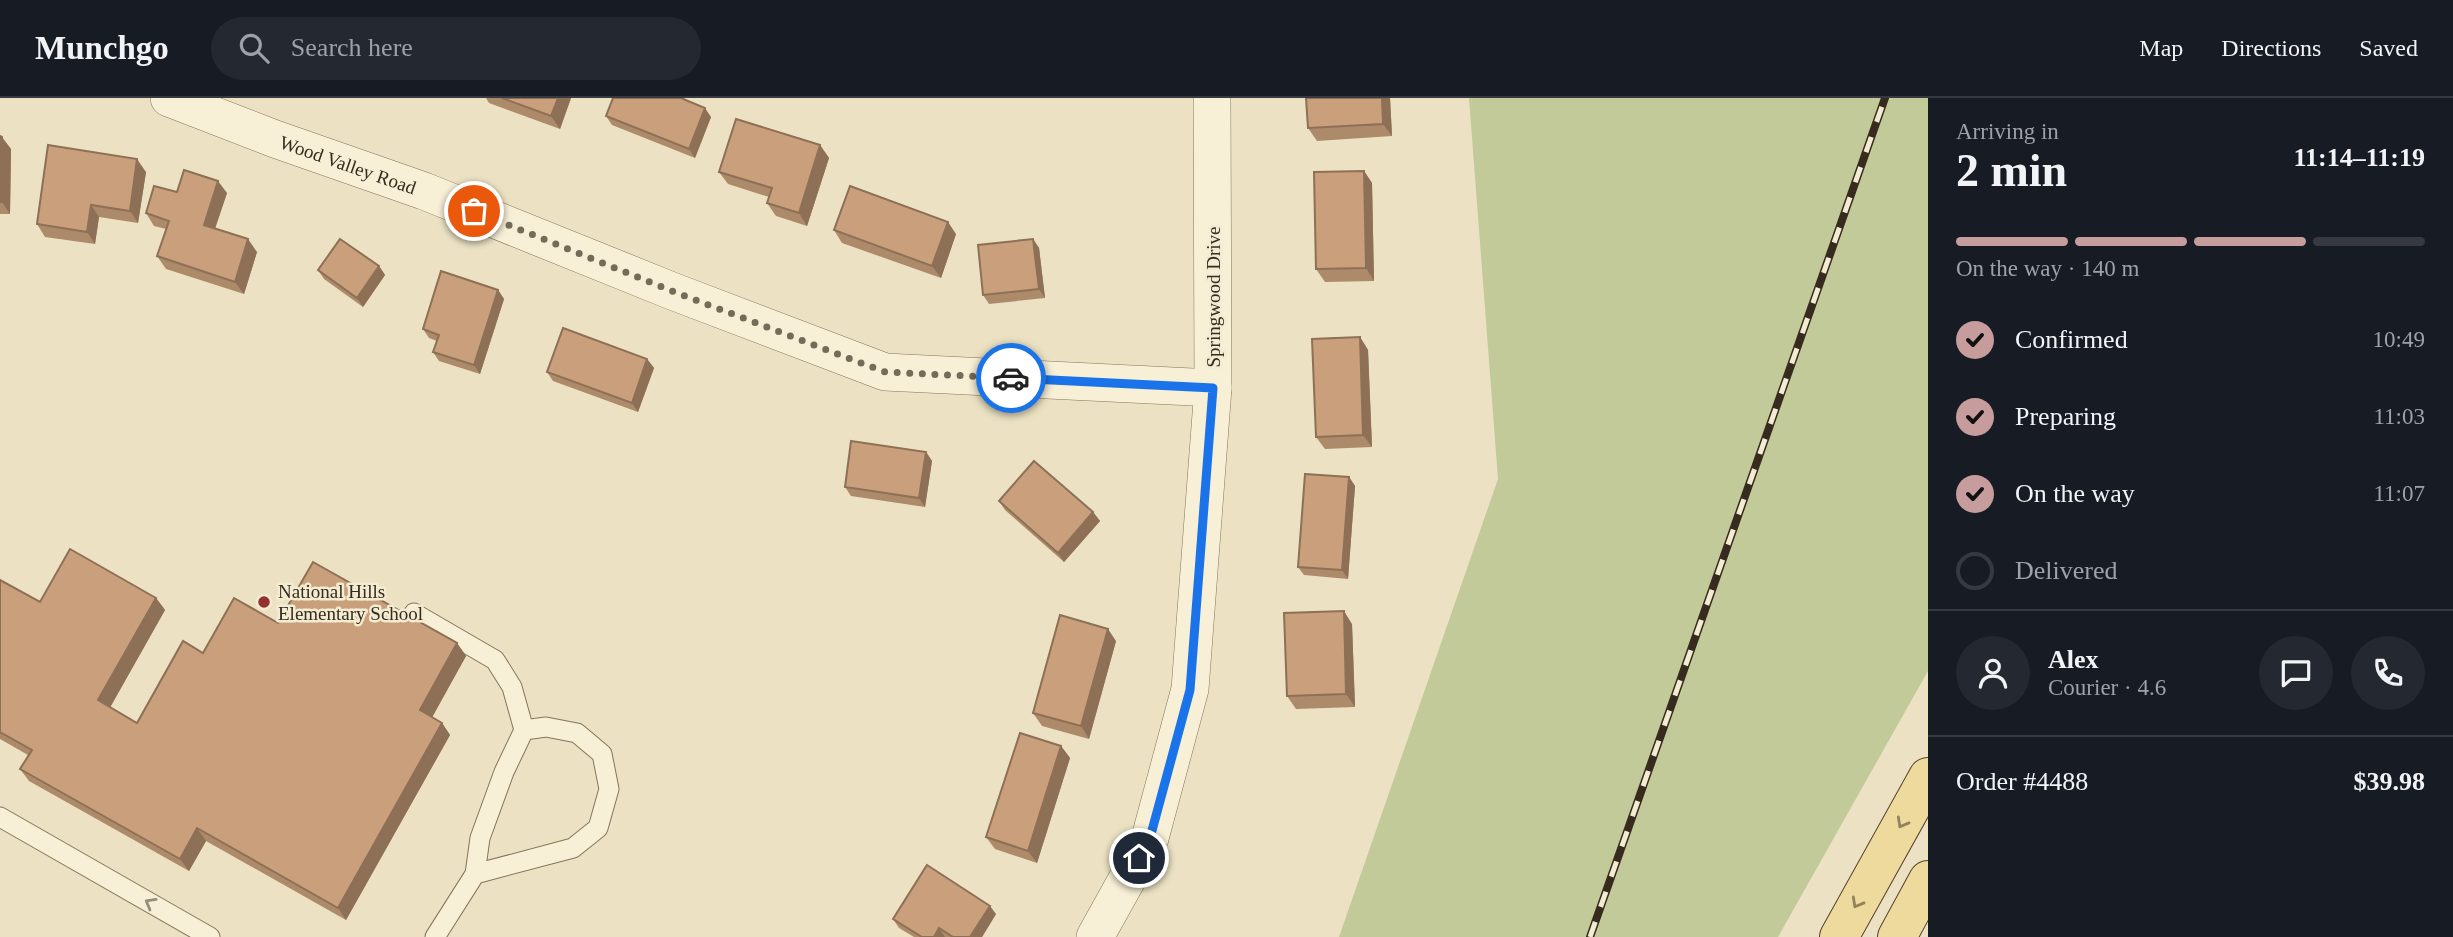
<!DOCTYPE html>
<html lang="en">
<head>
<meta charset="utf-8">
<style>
	body { margin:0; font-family:"Times New Roman",serif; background:#242831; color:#f1f3f6; height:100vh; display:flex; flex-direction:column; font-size:26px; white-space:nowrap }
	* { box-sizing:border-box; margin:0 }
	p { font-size:23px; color:#9ea1a6 }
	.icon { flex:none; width:38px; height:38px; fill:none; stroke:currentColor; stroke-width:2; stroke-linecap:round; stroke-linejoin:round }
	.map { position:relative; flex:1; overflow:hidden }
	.drawer { display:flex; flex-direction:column; background:#171b24; width:525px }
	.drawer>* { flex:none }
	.pin { position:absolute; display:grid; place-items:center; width:60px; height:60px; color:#fff; margin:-30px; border:4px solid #fff; border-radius:50%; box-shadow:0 2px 7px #0007 }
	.courier { position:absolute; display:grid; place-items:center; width:70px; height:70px; margin:-35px; border:5px solid #1a73e8; border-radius:50%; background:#fff; color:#222; box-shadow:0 2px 9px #0007 }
	.summary em { font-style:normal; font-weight:800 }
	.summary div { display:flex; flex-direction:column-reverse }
	.summary { display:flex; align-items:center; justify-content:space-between; height:119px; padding:0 28px }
	h1 { font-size:46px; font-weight:800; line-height:52px }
	.bar { display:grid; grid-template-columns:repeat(4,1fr); gap:10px 7px; align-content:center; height:84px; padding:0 28px }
	.bar i { height:9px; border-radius:5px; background:#363941 }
	.bar .active { background:#c69d9c }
	.bar p { grid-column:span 4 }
	.line { display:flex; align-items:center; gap:18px; padding:0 28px; border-top:2px solid #363941 }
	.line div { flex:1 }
	.round { display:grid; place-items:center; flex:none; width:74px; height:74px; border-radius:37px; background:#242831 }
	ol { padding:0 28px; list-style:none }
	li { display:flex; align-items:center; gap:21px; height:77px }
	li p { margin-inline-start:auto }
	li .icon { padding:7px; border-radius:50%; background:#c69d9c; color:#111; stroke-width:4 }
	li:last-child { color:#9ea1a6 }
	li i { width:38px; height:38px; border:4px solid #363941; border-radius:50% }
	header { display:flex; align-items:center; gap:42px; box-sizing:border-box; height:98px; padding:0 35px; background:#171b24; border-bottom:2px solid #363941 }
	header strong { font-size:33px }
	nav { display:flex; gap:38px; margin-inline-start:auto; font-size:24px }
	.search { width:490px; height:63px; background:#242831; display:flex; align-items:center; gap:18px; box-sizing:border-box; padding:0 24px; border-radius:38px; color:#9ea1a6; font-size:26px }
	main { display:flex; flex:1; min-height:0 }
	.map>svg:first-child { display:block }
	.green { fill:#c1ca98 }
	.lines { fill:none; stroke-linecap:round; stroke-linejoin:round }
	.service-casing { stroke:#85745b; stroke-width:21 }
	.minor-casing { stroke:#85745b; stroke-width:38 }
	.primary-casing { stroke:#53422f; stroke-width:40 }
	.service { stroke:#f7efd6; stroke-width:19 }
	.minor { stroke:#f7efd6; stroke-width:37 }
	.primary { stroke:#eeda9c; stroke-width:38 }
	.rail-casing { stroke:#362b1e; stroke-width:8 }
	.rail { stroke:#f4ecd2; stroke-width:5; stroke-dasharray:16; stroke-linecap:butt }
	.wall { fill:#ad8a6a }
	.shaded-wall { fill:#8d7056 }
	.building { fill:#c9a07b; stroke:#8d7056; stroke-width:2 }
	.oneway { stroke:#92825d }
	.oneway2 { stroke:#968d7a }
	.done { stroke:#766b58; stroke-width:7; stroke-dasharray:0 12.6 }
	.route { stroke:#1a73e8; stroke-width:9 }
	.poi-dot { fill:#92332d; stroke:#f4ecd2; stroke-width:2.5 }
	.labels { text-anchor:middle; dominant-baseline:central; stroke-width:5; stroke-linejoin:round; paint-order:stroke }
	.street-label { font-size:19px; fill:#362b1e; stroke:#f4ecd2 }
	.poi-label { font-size:19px; fill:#362b1e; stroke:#f4ecd2; text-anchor:start }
</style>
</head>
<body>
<header>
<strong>Munchgo</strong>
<div class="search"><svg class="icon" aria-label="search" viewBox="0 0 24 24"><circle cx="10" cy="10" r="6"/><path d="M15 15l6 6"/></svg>Search here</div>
<nav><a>Map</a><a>Directions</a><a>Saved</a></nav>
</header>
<main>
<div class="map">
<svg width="1928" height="839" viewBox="0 0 1928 839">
	<rect width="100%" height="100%" fill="#ece2c3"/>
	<polygon class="green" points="1469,0 1928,0 1928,573 1778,839 1339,839 1498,381"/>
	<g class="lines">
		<defs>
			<g id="service">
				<polyline points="414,515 495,562 512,589 524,632"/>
				<polyline points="0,719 210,839"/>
				<polyline points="435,839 475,776 480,740 504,674 524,632 546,629 577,635 602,656 609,691 598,730 573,750 475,776"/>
			</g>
			<g id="minor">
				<path id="s1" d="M169 0 275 41 424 93 672 193 885 274 1213 290"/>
				<polyline points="1095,839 1150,740 1190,591 1213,290 1212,0"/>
			</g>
			<g id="primary">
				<polyline points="1839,839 1928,679"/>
				<polyline points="1897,839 1928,782"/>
			</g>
		</defs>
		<use href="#service" class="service-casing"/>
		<use href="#minor" class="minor-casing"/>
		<use href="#primary" class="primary-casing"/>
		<use href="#service" class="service"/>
		<use href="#minor" class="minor"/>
		<use href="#primary" class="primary"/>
		<defs>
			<polyline id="rail" points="1590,839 1885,0"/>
		</defs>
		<use href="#rail" class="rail-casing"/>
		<use href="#rail" class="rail"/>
	</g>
	<g class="wall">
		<polygon points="486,0 571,0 560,31 489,5"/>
		<polygon points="1390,0 1392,38 1317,43 1308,30"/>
		<polygon points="606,18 711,19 695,60 612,27"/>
		<polygon points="0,38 11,51 10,116 0,116"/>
		<polygon points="820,47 829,60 807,128 776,118 767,105 769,99 728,86 719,74"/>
		<polygon points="1364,73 1372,85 1374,183 1325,184 1316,171"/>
		<polygon points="146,74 138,125 99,119 95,146 45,139 37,126"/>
		<polygon points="227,95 215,131 257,154 244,196 166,171 157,158 166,131 154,128 146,115"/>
		<polygon points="834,132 956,136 941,180 842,145"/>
		<polygon points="1033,141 1039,150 1045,200 989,206 983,197"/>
		<polygon points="379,168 385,177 363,209 324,181 318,172"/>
		<polygon points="498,192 504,201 480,276 439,263 433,254 437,243 429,240 423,231"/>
		<polygon points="1360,239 1368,252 1372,349 1325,351 1316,339"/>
		<polygon points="647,261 654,270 638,314 553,283 547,274"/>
		<polygon points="926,354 932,363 925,409 851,398 845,389"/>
		<polygon points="1349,379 1355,388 1348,481 1304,477 1298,469"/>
		<polygon points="999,403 1093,414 1100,423 1064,464 1005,412"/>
		<polygon points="0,482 40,504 156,500 165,512 110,609 137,625 203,555 278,525 457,545 466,558 432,619 442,625 450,637 346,822 206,743 189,773 29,683 20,671 28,657 0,641"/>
		<polygon points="1352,526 1355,609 1296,611 1287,598"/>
		<polygon points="1116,543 1089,641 1042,628 1033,615"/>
		<polygon points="1061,648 1070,660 1037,765 995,751 986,739"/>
		<polygon points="996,816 982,839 914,839 899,830 893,821"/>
	</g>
	<g class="shaded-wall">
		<polygon points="558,0 571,0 560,31 551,18"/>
		<polygon points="1382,0 1390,0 1392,38 1383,26"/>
		<polygon points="705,10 711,19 695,60 689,51"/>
		<polygon points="2,39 11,51 10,116 2,104"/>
		<polygon points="820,47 829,60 807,128 799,115"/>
		<polygon points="137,61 146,74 138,125 130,113"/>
		<polygon points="1364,73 1372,85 1374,183 1366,170"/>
		<polygon points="218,83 227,95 212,139 204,127"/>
		<polygon points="91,107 99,119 95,146 87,134"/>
		<polygon points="948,124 956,136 941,180 932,168"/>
		<polygon points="248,141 257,154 244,196 235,184"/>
		<polygon points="1033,141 1039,150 1045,200 1039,191"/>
		<polygon points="379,168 385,177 363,209 357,200"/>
		<polygon points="498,192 504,201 480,276 474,267"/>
		<polygon points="1360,239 1368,252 1372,349 1363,337"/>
		<polygon points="647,261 654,270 638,314 632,305"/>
		<polygon points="926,354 932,363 925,409 919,400"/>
		<polygon points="1349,379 1355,388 1348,481 1342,472"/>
		<polygon points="1093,414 1100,423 1064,464 1058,455"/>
		<polygon points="156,500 165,512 107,615 98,602"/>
		<polygon points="1344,513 1352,526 1355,609 1346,596"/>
		<polygon points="1108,531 1116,543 1089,641 1081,628"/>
		<polygon points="457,545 466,558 429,625 420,612"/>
		<polygon points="442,625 450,637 346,822 338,810"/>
		<polygon points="1061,648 1070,660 1037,765 1028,753"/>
		<polygon points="197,730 206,743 189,773 180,761"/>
		<polygon points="990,808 996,816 982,839 970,839"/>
		<polygon points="939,830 945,839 934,839"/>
	</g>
	<g class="building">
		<polygon points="502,0 558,0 551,18"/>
		<polygon points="613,0 681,0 705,10 689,51 606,18"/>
		<polygon points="1306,0 1382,0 1383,26 1308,30"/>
		<polygon points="736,21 820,47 799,115 767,105 772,90 719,74"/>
		<polygon points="0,38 2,39 2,104 0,104"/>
		<polygon points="48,47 137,61 130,113 91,107 87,134 37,126"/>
		<polygon points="184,72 218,83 204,127 248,141 235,184 157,158 169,123 146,115 154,88 177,94"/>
		<polygon points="1364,73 1366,170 1316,171 1314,74"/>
		<polygon points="850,88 948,124 932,168 834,132"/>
		<polygon points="340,141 379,168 357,200 318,172"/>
		<polygon points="1033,141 1039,191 983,197 978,147"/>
		<polygon points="441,173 498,192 474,267 433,254 439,237 423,231"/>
		<polygon points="563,230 647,261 632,305 547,274"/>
		<polygon points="1360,239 1363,337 1316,339 1312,241"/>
		<polygon points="851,343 926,354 919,400 845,389"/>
		<polygon points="1034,363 1093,414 1058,455 999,403"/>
		<polygon points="1305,376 1349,379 1342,472 1298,469"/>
		<polygon points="70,451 156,500 98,602 137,625 183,543 203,555 234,500 278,525 313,464 457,545 420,612 442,625 338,810 197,730 180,761 20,671 32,652 0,634 0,482 40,504"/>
		<polygon points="1344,513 1346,596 1287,598 1284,515"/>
		<polygon points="1060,517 1108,531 1081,628 1033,615"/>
		<polygon points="1020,635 1061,648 1028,753 986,739"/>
		<polygon points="927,767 990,808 970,839 953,839 939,830 934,839 922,839 893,821"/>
	</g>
	<defs><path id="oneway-chevron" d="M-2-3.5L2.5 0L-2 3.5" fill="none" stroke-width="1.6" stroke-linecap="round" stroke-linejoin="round" transform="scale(1.75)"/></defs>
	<g class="oneway">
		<use href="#oneway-chevron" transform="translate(1902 725) rotate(119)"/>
		<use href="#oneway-chevron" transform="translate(1857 805) rotate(119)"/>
	</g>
	<use class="oneway2" href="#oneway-chevron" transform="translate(150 805) rotate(-150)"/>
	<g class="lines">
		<polyline class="done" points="474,113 672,193 885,274 1011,280"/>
		<polyline class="route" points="1011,280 1213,290 1190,592 1150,740 1139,760"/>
	</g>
	<circle class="poi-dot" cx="264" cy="504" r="7"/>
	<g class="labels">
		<g class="street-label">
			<text stroke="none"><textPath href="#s1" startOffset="191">Wood Valley Road</textPath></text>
			<text transform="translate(1213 199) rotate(-90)">Springwood Drive</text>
		</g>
		<g class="poi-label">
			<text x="278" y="493">National Hills<tspan x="278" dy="22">Elementary School</tspan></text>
		</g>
	</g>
</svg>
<div class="pin" style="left:474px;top:113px;background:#ea580c"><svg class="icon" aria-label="bag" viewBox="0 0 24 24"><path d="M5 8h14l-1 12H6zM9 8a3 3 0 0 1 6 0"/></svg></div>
<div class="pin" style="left:1139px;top:760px;background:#1f2937"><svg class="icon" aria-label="home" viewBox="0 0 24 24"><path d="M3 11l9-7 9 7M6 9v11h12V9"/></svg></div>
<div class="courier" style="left:1011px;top:280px"><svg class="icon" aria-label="car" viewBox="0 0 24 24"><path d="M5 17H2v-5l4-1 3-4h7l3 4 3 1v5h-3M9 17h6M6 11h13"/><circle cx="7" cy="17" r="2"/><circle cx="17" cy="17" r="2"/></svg></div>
</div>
<section class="drawer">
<div class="summary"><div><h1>2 min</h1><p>Arriving in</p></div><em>11:14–11:19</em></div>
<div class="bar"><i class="active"></i><i class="active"></i><i class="active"></i><i></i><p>On the way · 140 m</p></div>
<ol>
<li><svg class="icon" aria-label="check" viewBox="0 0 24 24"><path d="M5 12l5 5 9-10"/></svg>Confirmed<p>10:49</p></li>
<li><svg class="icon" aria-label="check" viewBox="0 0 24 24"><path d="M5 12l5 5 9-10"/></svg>Preparing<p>11:03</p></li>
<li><svg class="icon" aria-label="check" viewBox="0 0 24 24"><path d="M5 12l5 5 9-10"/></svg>On the way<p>11:07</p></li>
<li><i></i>Delivered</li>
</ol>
<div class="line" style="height:126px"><a class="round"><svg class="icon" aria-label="person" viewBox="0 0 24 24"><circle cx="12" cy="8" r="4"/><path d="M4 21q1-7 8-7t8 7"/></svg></a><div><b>Alex</b><p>Courier · 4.6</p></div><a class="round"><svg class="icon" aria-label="chat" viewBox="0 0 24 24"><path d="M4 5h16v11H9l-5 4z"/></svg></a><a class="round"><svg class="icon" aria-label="phone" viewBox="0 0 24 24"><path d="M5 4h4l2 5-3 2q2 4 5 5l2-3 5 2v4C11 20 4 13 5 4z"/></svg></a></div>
<div class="line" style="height:91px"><div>Order #4488</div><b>$39.98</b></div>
</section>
</main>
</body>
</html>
